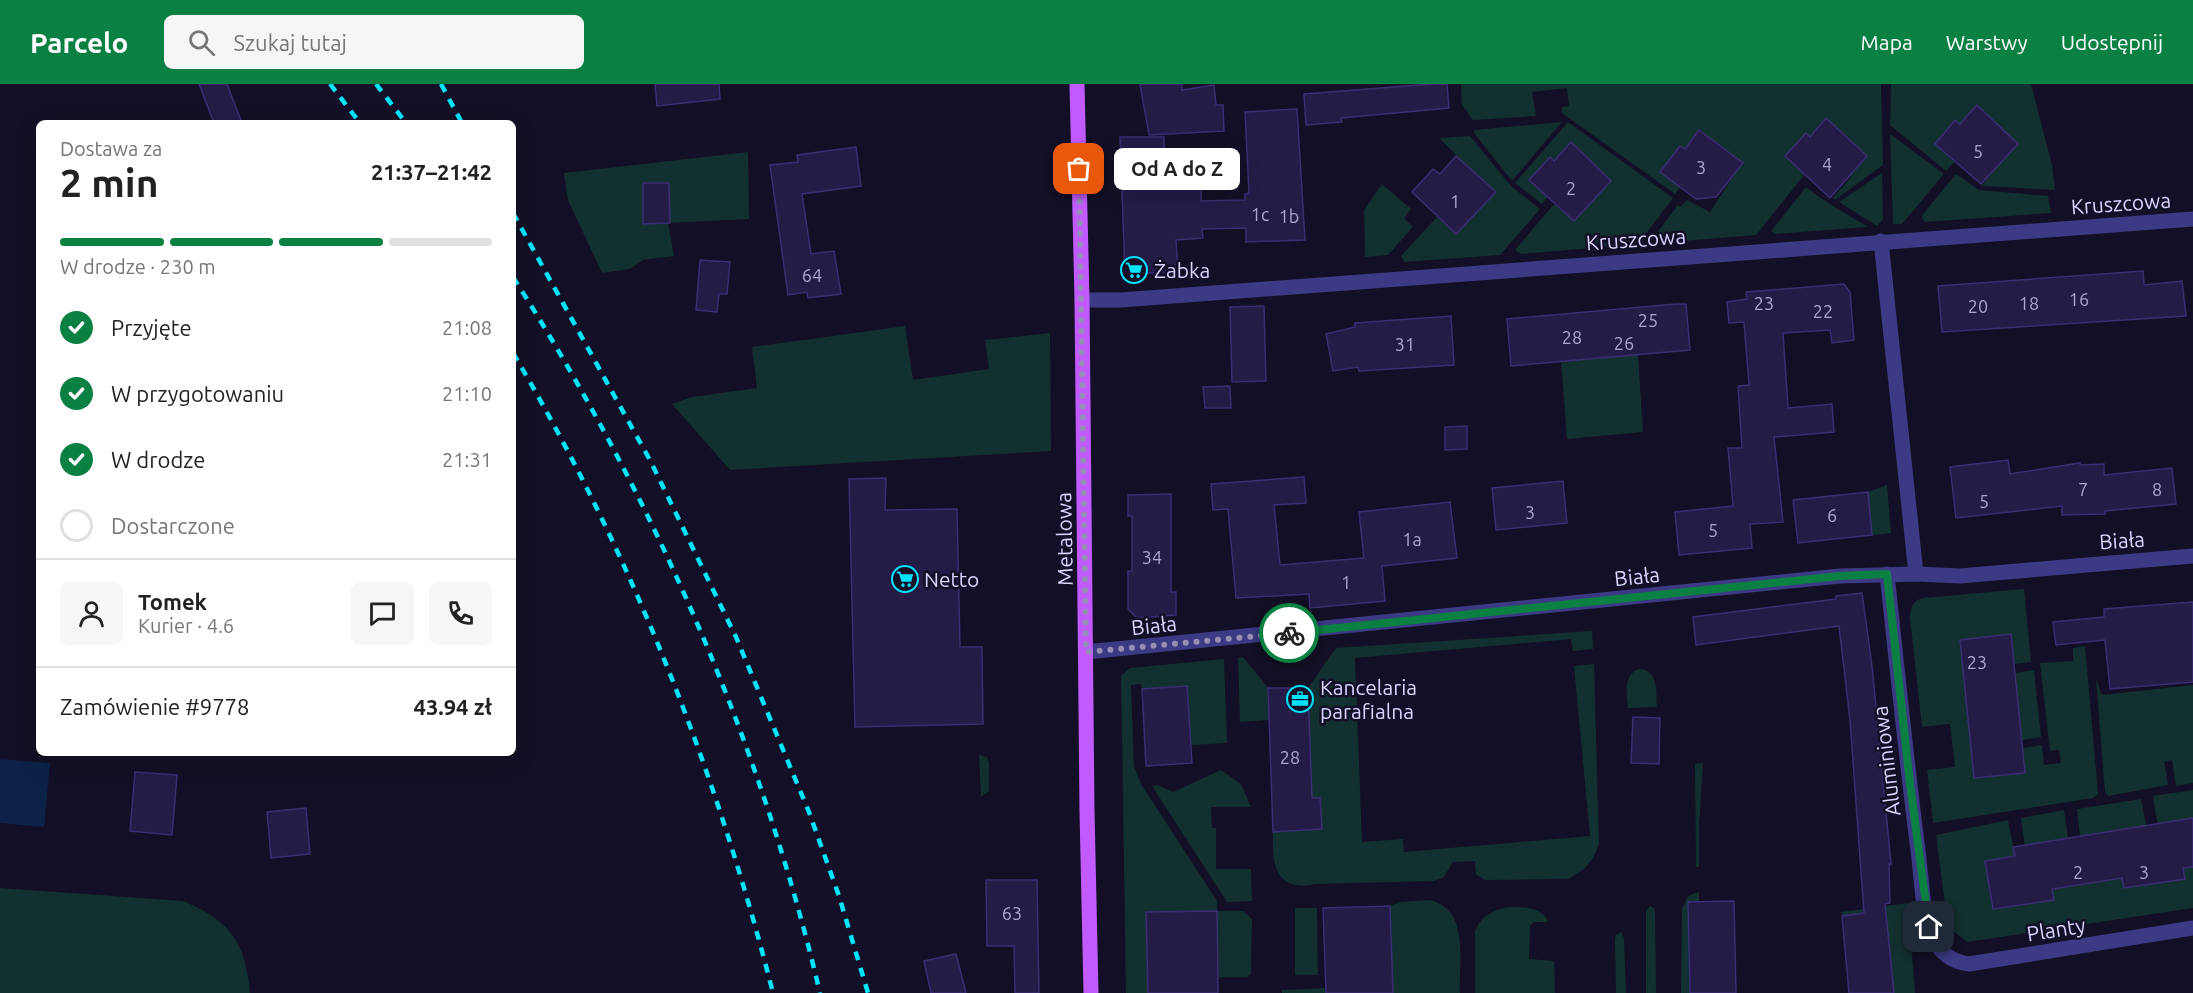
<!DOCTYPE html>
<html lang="pl">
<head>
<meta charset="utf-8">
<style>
	body { margin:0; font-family:Ubuntu,sans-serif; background:#f6f6f6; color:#222; height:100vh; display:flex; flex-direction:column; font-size:22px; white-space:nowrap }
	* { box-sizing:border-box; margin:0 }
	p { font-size:20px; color:#767676 }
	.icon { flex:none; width:33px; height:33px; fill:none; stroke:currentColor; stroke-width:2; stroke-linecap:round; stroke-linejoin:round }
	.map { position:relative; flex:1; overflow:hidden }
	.sheet { position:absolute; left:36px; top:36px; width:480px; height:636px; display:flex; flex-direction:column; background:#fff; border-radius:9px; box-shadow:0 6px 24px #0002 }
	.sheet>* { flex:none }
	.pin { position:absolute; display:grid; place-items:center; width:51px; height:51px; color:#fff; margin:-26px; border-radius:12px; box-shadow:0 3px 9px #0006 }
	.courier { position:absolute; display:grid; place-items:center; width:60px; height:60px; margin:-30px; border:4px solid #0b8043; border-radius:50%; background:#fff; color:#222; box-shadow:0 2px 8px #0007 }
	.bubble { position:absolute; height:42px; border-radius:9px; background:#fff; box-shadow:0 6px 24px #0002; font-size:20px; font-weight:700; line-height:42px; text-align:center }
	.headline em { font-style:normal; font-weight:700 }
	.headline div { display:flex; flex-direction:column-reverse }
	.headline { display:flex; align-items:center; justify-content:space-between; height:102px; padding:0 24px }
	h1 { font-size:39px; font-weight:700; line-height:45px }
	.bar { display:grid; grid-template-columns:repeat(4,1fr); gap:9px 6px; align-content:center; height:72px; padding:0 24px }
	.bar i { height:8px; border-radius:4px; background:#e0e0e0 }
	.bar .on { background:#0b8043 }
	.bar p { grid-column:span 4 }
	.line { display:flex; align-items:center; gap:15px; padding:0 24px; border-top:2px solid #e0e0e0 }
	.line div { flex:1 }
	.round { display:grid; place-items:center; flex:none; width:63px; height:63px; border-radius:9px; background:#f6f6f6 }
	ol { padding:0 24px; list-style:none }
	li { display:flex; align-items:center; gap:18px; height:66px }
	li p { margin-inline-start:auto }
	li .icon { padding:6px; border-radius:50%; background:#0b8043; color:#fff; stroke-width:4 }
	li:last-child { color:#767676 }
	li i { width:33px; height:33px; border:3px solid #e0e0e0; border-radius:50% }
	header { display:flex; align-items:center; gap:36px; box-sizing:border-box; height:84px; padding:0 30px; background:#0b8043; color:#fff }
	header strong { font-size:28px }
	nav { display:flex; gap:33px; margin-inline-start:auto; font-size:21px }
	.search { width:420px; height:54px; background:#f6f6f6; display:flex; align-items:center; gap:15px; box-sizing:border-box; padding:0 21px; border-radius:9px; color:#767676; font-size:22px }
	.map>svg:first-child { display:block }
	.green { fill:#12302f }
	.water { fill:#0c2248 }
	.building { fill:#241b47; stroke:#3b2d73; stroke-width:1.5 }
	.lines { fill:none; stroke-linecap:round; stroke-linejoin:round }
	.minor { stroke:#3d3a85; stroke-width:15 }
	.primary { stroke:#c25bff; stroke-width:15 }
	.rail { stroke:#00e5ff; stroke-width:4.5; stroke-dasharray:9 8; stroke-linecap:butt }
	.done { stroke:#948fb3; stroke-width:6; stroke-dasharray:0 10.8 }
	.route { stroke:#0b8043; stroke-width:8 }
	.labels { text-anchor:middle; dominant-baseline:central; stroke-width:5; stroke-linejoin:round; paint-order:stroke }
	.number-label { font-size:18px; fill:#aca6d1 }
	.street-label { font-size:21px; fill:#d9d4ff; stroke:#130f26 }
	.poi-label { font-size:21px; fill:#d9d4ff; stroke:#130f26; text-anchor:start }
</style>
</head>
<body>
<header>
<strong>Parcelo</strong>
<div class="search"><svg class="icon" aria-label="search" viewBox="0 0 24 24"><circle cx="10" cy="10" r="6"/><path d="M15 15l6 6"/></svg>Szukaj tutaj</div>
<nav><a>Mapa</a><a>Warstwy</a><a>Udostępnij</a></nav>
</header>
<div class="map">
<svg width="2193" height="909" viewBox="0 0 2193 909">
	<rect width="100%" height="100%" fill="#130f26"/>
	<g class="green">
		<polygon points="1461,0 1881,0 1883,81 1835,116 1833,114 1851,93 1849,54 1826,35 1810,53 1805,90 1756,151 1659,159 1653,154 1678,121 1680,123 1687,116 1710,128 1742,79 1699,46 1685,65 1680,62 1660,88 1680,103 1675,110 1562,29 1562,23 1569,22 1567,4 1532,8 1536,32 1473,36 1462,21"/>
		<polygon points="1891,0 2031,0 2052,81 2055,106 1981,102 2017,60 1977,22 1960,40 1955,36 1935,60 1955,77 1946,87 1890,41"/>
		<polygon points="1562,38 1512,97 1474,49 1474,46"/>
		<polygon points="1568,38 1673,114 1638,160 1521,170 1515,166 1554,120 1574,137 1611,97 1571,58 1554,77 1549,73 1530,96 1548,113 1542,120 1515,99"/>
		<polygon points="1890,50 1944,90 1902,140 1893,140"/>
		<polygon points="1470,52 1511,102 1540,125 1500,171 1404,178 1401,172 1437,133 1456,150 1495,109 1439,54"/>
		<polygon points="748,68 749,135 668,139 674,172 643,176 630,185 602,189 568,116 564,89"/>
		<polygon points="1882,89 1883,135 1877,142 1839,118"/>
		<polygon points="1956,90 1979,106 2048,112 2051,129 1925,138 1922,134 1923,130"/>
		<polygon points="1382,100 1411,125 1404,134 1413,143 1388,171 1365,173 1364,126"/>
		<path d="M1806 103C1826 119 1847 130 1868 143L1776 150 1771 147Z"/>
		<polygon points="905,242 913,296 989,285 985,256 1050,249 1051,367 730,386 672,320 692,313 757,304 752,263"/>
		<polygon points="1638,271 1643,348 1567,355 1561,277"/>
		<polygon points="1887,401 1891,449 1866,452 1871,446 1868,408"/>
		<path d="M2024 505 2031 578 2014 580 2011 550 1960 556 1974 694 2025 689 2023 664 2042 661 2044 681 2061 679 2059 666 2050 667 2040 579 2073 577V564L2085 562 2098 710 2093 714 1933 739 1927 686 1955 683 1950 640 1922 643 1910 534C1910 523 1913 517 1923 514Z"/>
		<path d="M1592 547 1593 565 1573 567 1571 555 1355 574 1362 758 1403 755 1404 768 1590 752 1574 582 1594 580 1599 760 1593 774 1584 785 1568 795 1485 796 1476 790 1475 777 1453 778 1443 794 1433 797 1316 800C1275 809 1272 780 1273 748L1322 745 1320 714H1311L1308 604 1336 564Z"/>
		<polygon points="1243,573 1268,604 1269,636 1240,638 1238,574"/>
		<polygon points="1224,575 1227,659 1191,661 1187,602 1142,605 1141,600 1131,601 1134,682 1141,700 1217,817 1217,827 1243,827 1252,835 1251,890 1247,893 1218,893 1217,827 1147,828 1148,909 1126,909 1121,592 1130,584"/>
		<path d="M1638 585C1659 585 1656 608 1657 623L1628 624C1627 609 1623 593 1638 585Z"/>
		<polygon points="2034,586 2041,653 2022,656 2015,589"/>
		<polygon points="2096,595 2102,611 2193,601 2193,699 2176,702 2172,676 2164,678 2168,701 2108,712 2105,708"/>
		<polygon points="979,671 987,673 989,679 989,707 981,713"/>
		<polygon points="1703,679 1699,742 1699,783 1696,783 1695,680"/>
		<polygon points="1221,686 1241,700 1251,723 1211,723 1212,744 1216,744 1216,785 1251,785 1252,817 1227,818 1152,702 1157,701 1173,708"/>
		<polygon points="2193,706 2193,734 2176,737 2178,747 2159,750 2153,712"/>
		<polygon points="2141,715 2148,751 2115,747 2080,752 2077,725"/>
		<polygon points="2064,726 2068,754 2044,758 2026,770 2021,734"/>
		<polygon points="2008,736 2015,772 1985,777 1993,825 2053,816 2052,805 2122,794 2124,804 2185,795 2183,784 2193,783 2193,824 1967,858 1948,843 1936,751"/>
		<path d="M0 804 183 817C231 837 245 858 250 909H0Z"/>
		<polygon points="1699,808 1699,817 1688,818 1690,909 1681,909 1682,825 1688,812"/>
		<path d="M1428 816C1470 823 1459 877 1460 909H1393L1390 822 1400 818Z"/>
		<polygon points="1908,819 1915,909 1894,909 1886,828 1842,832 1841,828"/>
		<polygon points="1650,822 1654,824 1655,828 1656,909 1646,909 1646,827"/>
		<path d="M1509 823C1523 823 1543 823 1548 838H1534L1530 842 1529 875 1554 877 1555 909H1475V848C1481 832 1492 826 1509 823Z"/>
		<polygon points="1295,824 1317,824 1318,891 1295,891"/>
		<polygon points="1621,848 1624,854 1626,909 1616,909 1615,855 1616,851"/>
		<polygon points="1326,904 1326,909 1282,909 1282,906"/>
	</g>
	<polygon class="water" points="0,675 50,679 44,743 0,739"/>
	<g class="building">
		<polygon points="199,0 227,0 242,39 214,39"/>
		<polygon points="655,0 719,0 720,15 657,22"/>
		<polygon points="1140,0 1182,0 1182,6 1214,1 1216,21 1223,21 1224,47 1149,51"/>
		<polygon points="1432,0 1447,0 1449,24 1341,34 1342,38 1306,41 1304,10"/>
		<polygon points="1977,21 2018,60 1981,100 1935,60 1955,36 1960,40"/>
		<polygon points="1297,25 1305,156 1246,158 1246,144 1202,145 1203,154 1176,156 1178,188 1125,190 1120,53 1164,53 1165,96 1201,95 1201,117 1245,116 1245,110 1249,109 1245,28"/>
		<polygon points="1826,34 1867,72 1830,114 1785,72 1806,49 1810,53"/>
		<polygon points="1699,46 1743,79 1716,113 1696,115 1660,88 1680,62 1685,65"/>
		<polygon points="1571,58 1611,97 1574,137 1529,96 1550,73 1554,77"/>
		<polygon points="856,63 861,102 802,110 811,170 834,167 841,210 808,214 807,208 788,211 770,81 798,78 797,71"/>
		<polygon points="1456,72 1496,108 1456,150 1412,108 1433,85 1440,90"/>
		<polygon points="643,99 669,99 670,139 643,140"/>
		<polygon points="700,176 730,178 727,210 719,210 717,228 696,226"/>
		<polygon points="2143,187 2144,201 2182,197 2186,232 1942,248 1938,202"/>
		<polygon points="1844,200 1850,208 1854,256 1832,259 1830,246 1783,249 1788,324 1832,320 1834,348 1774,353 1783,438 1750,440 1752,464 1679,471 1675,428 1733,422 1728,364 1742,364 1738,302 1749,301 1744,238 1729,239 1727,218 1747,215 1746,208"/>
		<polygon points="1676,220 1686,220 1690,266 1511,282 1507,235"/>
		<polygon points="1264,222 1266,297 1232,298 1230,223"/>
		<polygon points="1451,232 1454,281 1359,287 1358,283 1333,287 1326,250 1355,243 1355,239"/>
		<polygon points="1230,302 1231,324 1205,324 1203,303"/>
		<polygon points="1467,342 1467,365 1445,366 1445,343"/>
		<polygon points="2008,376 2010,390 2080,379 2080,381 2104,380 2104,391 2172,384 2176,420 2105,427 2105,430 2062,431 2062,422 1956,434 1950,383"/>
		<polygon points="1304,393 1306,419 1274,421 1280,481 1364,474 1359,428 1450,418 1457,474 1382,482 1385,517 1310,524 1309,510 1236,514 1228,425 1213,426 1211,400"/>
		<polygon points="886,394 885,426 957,425 960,563 982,563 983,640 855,643 849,395"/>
		<polygon points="1563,397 1567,439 1496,446 1492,404"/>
		<polygon points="1868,408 1872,451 1798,459 1793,416"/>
		<polygon points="1171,410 1171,508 1176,508 1176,531 1137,534 1128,525 1128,487 1132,487 1132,432 1128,432 1128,411"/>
		<polygon points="1862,509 1872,582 1891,780 1889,780 1890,819 1885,820 1894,909 1849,909 1842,832 1864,829 1850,636 1839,542 1696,561 1693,533 1836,515 1836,512"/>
		<polygon points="2193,518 2193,598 2110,605 2105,556 2056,561 2053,538 2104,533 2104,525"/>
		<polygon points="2011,550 2025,689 1974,694 1960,556"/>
		<polygon points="1187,602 1192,679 1146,682 1142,605"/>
		<polygon points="1268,604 1308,604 1312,714 1320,714 1322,745 1273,748"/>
		<polygon points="1633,633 1660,634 1659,680 1631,679"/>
		<polygon points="135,688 177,691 172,751 130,747"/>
		<polygon points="306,724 310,770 271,774 267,728"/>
		<polygon points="2193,734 2193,783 2183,784 2185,795 2124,804 2122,794 2052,805 2054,816 1993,825 1985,777 2015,772 2013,763"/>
		<polygon points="986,796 1037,796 1039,909 1015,909 1014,862 987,862"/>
		<polygon points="1734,817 1736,909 1690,909 1688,818"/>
		<polygon points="1390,822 1393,909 1326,909 1323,824"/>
		<polygon points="1217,827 1218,909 1148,909 1146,828"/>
		<polygon points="956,870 966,909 931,909 924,877"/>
	</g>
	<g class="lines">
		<g class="minor">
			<polyline points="1881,157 1916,490"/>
			<polyline points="1082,216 1121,216 2193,135"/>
			<path d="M1887 490C1897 582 1906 674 1918 766 1921 787 1923 835 1931 851 1939 868 1951 878 1969 880L2193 844"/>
			<polyline points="1086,568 1840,492 1916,490 1960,492 2193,472"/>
		</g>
		<polyline class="primary" points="1077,0 1082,216 1087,727 1091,909"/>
		<g class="rail">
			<polyline points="330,0 360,39"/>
			<polyline points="376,0 406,39"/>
			<polyline points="441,0 462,39"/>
			<polyline points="513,129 651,378 736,553 809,728 839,812 868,909"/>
			<path d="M513 193C653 412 760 655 820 909"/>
			<path d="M513 269C631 468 716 685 773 909"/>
		</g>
	</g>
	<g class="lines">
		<polyline class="done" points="1079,85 1086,568 1289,549"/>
		<polyline class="route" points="1289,549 1840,492 1887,490 1910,700 1929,843"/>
	</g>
	<defs>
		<symbol id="supermarket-ring" viewBox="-11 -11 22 22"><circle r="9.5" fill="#130f26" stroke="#00e5ff" stroke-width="1.5"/><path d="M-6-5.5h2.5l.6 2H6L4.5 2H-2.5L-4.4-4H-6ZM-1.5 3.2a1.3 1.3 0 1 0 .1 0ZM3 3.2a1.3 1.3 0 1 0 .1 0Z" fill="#00e5ff"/></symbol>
		<symbol id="office-ring" viewBox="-11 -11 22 22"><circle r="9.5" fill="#130f26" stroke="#00e5ff" stroke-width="1.5"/><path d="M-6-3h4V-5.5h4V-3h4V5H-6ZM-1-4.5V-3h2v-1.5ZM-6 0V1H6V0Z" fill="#00e5ff"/></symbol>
	</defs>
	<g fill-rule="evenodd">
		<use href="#supermarket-ring" x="1119" y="171" width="30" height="30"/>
		<use href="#supermarket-ring" x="890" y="480" width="30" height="30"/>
		<use href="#office-ring" x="1285" y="600" width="30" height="30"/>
	</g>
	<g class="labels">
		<g class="number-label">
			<text x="1978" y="67">5</text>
			<text x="1827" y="80">4</text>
			<text x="1701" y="83">3</text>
			<text x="1571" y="104">2</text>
			<text x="1455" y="117">1</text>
			<text x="1260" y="130">1c</text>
			<text x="1289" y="132">1b</text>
			<text x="812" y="191">64</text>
			<text x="2079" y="215">16</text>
			<text x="1764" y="219">23</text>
			<text x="2029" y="219">18</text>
			<text x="1978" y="222">20</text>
			<text x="1823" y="227">22</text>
			<text x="1648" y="236">25</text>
			<text x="1572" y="253">28</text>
			<text x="1624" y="259">26</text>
			<text x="1405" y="260">31</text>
			<text x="2083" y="405">7</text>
			<text x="2157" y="405">8</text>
			<text x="1984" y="417">5</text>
			<text x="1530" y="428">3</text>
			<text x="1832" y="431">6</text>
			<text x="1713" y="446">5</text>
			<text x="1412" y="455">1a</text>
			<text x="1152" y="473">34</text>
			<text x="1346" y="498">1</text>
			<text x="1977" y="578">23</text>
			<text x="1290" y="673">28</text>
			<text x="2078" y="788">2</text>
			<text x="2144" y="788">3</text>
			<text x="1012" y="829">63</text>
		</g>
		<g class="street-label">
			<text transform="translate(2121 119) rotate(-4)">Kruszcowa</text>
			<text transform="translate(1636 155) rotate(-4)">Kruszcowa</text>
			<text transform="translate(1064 455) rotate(-91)">Metalowa</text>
			<text transform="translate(2122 456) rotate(-4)">Biała</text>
			<text transform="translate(1637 492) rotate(-6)">Biała</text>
			<text transform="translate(1154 541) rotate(-6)">Biała</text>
			<text transform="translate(1886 677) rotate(-97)">Aluminiowa</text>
			<text transform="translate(2056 845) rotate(-9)">Planty</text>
		</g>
		<g class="poi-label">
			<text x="1154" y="186">Żabka</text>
			<text x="924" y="495">Netto</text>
			<text x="1320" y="603">Kancelaria<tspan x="1320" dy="24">parafialna</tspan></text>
		</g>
	</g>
</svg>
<div class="pin" style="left:1079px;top:85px;background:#ea580c"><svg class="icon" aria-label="bag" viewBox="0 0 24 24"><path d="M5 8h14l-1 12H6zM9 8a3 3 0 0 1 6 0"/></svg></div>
<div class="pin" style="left:1929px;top:843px;background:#1f2937"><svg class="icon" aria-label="home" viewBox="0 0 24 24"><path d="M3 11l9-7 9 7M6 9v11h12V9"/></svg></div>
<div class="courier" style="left:1289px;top:549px"><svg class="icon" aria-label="bike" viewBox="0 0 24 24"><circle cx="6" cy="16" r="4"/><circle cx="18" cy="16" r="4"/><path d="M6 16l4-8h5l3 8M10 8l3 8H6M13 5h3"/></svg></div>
<div class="bubble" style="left:1114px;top:64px;width:126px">Od A do Z</div>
<section class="sheet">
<div class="headline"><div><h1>2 min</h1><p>Dostawa za</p></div><em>21:37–21:42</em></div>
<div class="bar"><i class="on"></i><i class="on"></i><i class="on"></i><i></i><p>W drodze · 230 m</p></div>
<ol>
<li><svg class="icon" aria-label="check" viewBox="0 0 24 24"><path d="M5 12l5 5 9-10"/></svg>Przyjęte<p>21:08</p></li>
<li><svg class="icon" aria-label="check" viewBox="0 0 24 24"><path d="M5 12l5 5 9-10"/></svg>W przygotowaniu<p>21:10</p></li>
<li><svg class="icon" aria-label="check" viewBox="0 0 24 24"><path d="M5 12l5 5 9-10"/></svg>W drodze<p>21:31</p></li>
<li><i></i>Dostarczone</li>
</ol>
<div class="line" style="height:108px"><a class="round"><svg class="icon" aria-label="person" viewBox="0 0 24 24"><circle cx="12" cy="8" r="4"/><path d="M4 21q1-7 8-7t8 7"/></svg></a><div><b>Tomek</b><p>Kurier · 4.6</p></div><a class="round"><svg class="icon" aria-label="chat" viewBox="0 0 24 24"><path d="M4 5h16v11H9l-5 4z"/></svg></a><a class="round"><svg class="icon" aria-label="phone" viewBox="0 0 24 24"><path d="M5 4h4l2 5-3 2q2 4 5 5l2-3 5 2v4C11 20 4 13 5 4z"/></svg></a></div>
<div class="line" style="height:78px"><div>Zamówienie #9778</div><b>43.94 zł</b></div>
</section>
</div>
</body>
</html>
